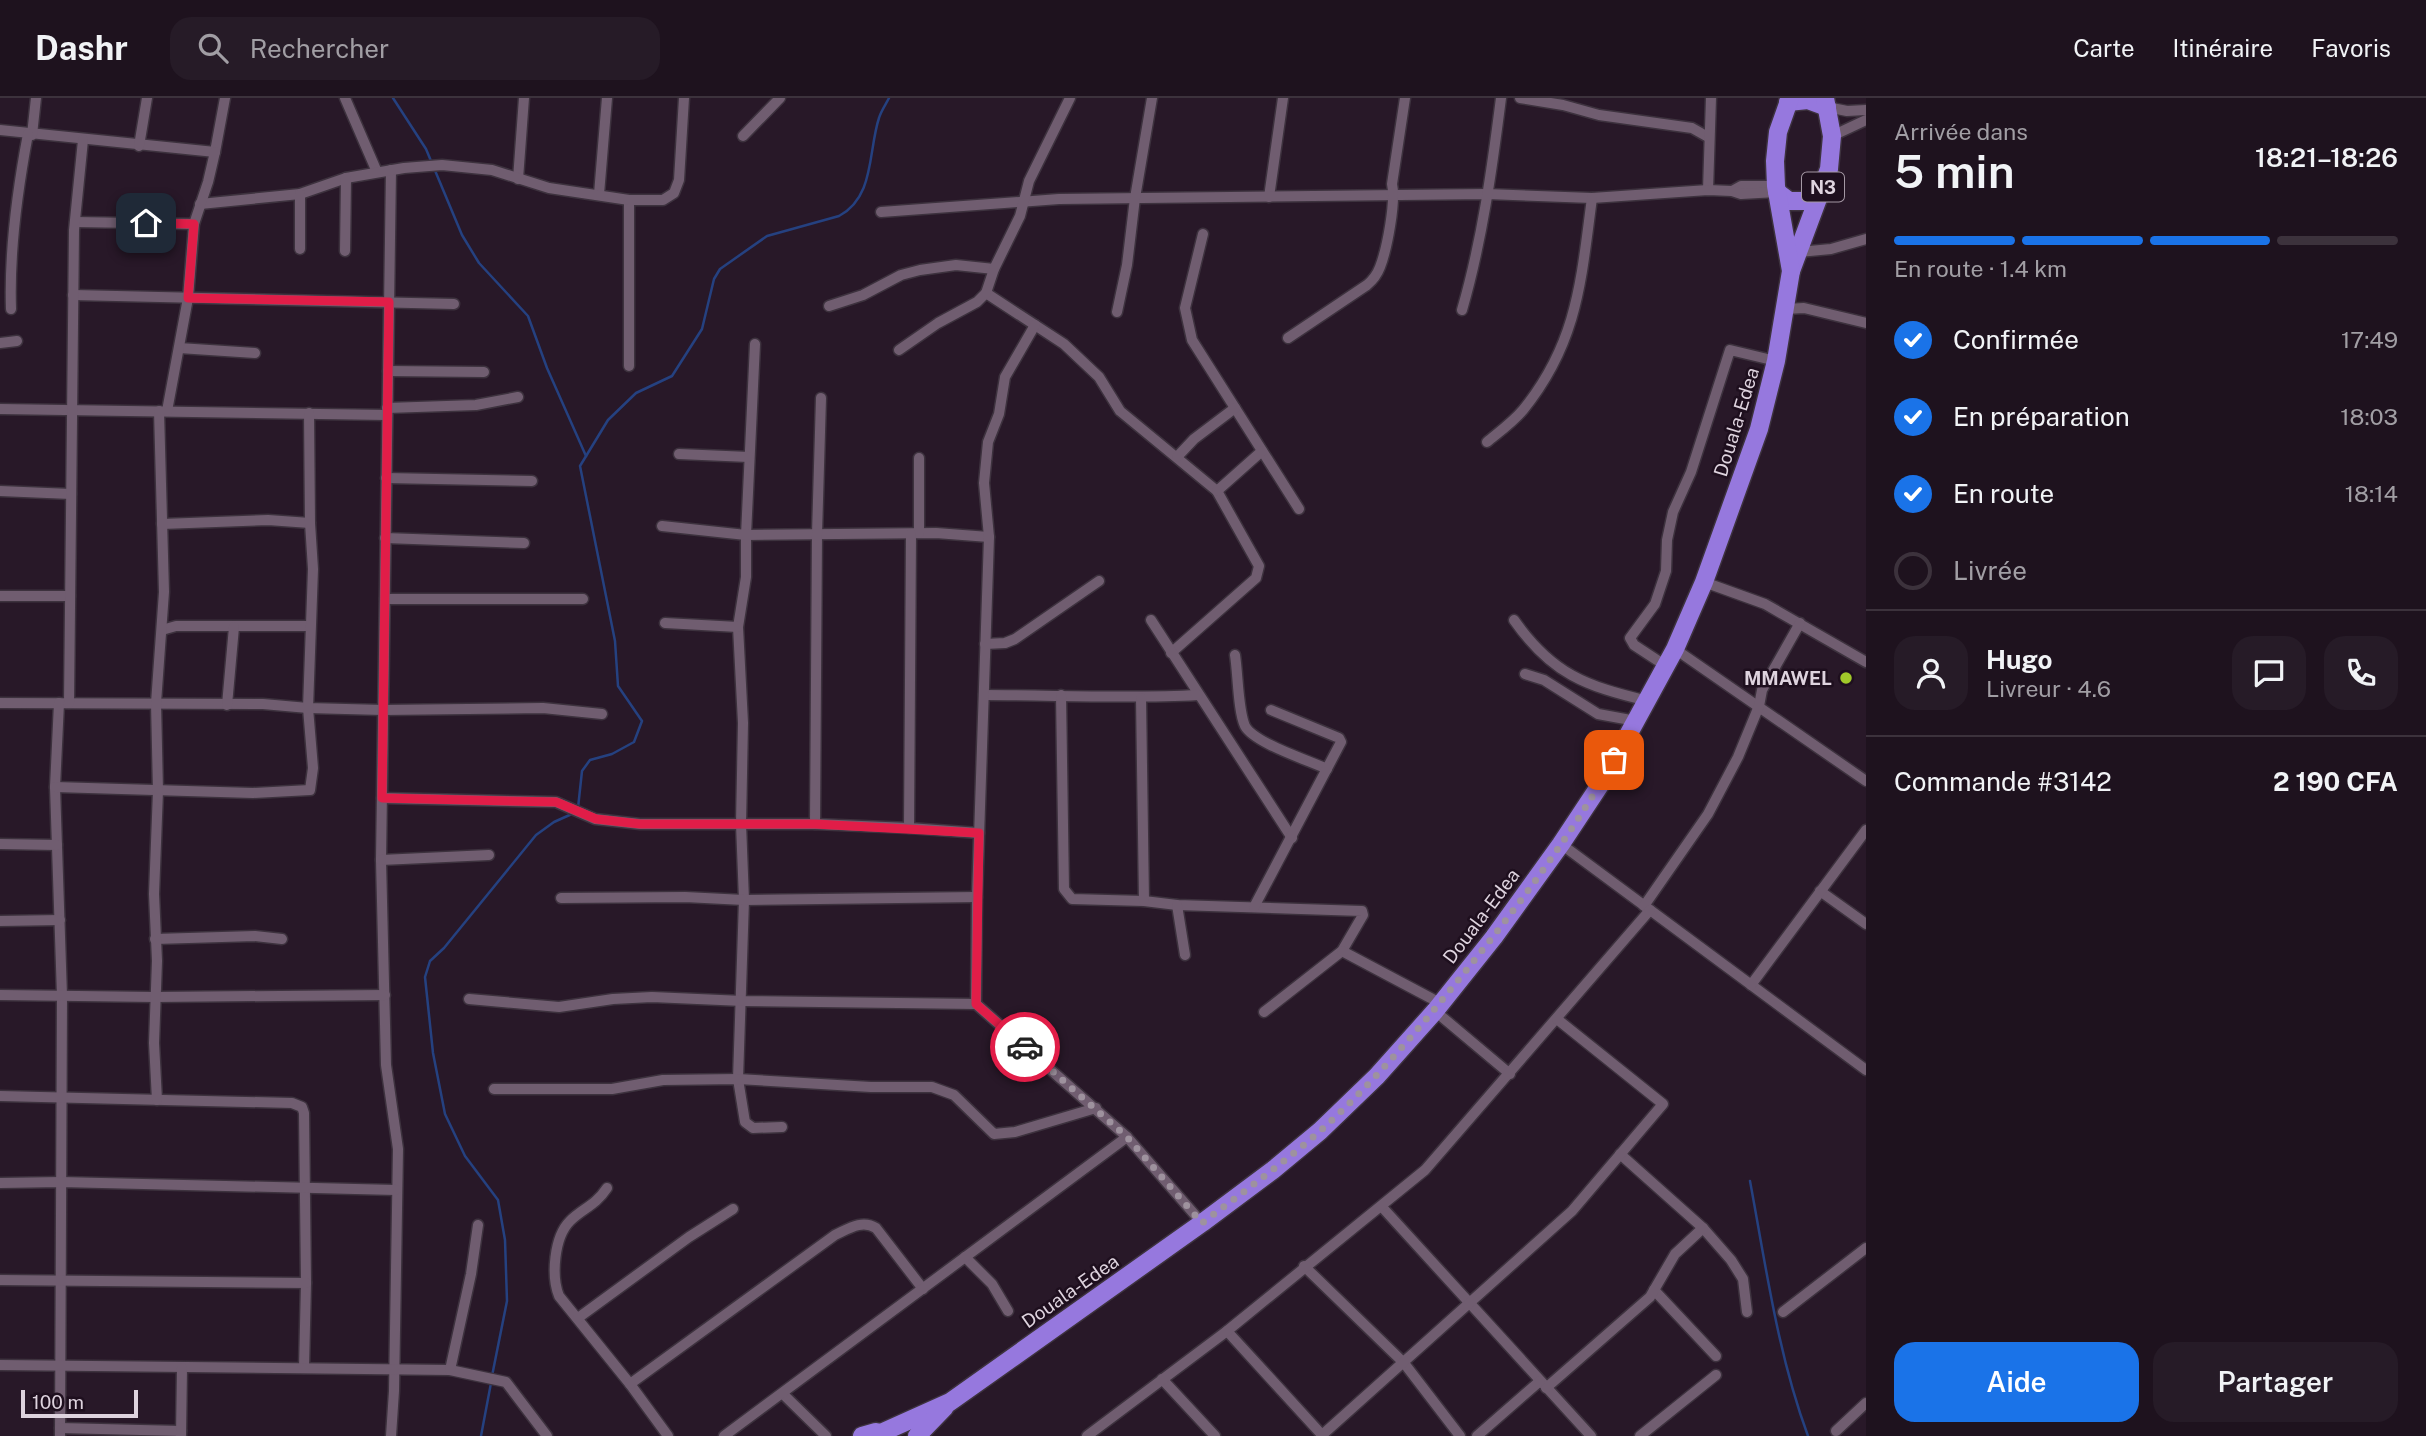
<!DOCTYPE html>
<html lang="fr">
<head>
<meta charset="utf-8">
<style>
	body { margin:0; font-family:"Public Sans",sans-serif; background:#261b27; color:#f1f3f6; height:100vh; display:flex; flex-direction:column; font-size:26px; white-space:nowrap }
	* { box-sizing:border-box; margin:0 }
	p { font-size:23px; color:#a19ea4 }
	.icon { flex:none; width:38px; height:38px; fill:none; stroke:currentColor; stroke-width:2; stroke-linecap:round; stroke-linejoin:round }
	.map { position:relative; flex:1; overflow:hidden }
	.panel { display:flex; flex-direction:column; background:#1e121e; width:560px }
	.panel>* { flex:none }
	.scale { position:absolute; left:21px; bottom:18px; width:117px; box-sizing:border-box; padding-left:7px; border:4px solid #ded3de; border-top:0; font-size:19px; line-height:24px; white-space:nowrap; color:#ded3de; -webkit-text-stroke:5px #1e0f1e; paint-order:stroke }
	.pin { position:absolute; display:grid; place-items:center; width:60px; height:60px; color:#fff; margin:-30px; border-radius:14px; box-shadow:0 4px 10px #0006 }
	.courier { position:absolute; display:grid; place-items:center; width:70px; height:70px; margin:-35px; border:5px solid #e11d48; border-radius:50%; background:#fff; color:#222; box-shadow:0 2px 9px #0007 }
	.head em { font-style:normal; font-weight:600 }
	.head div { display:flex; flex-direction:column-reverse }
	.head { display:flex; align-items:center; justify-content:space-between; height:119px; padding:0 28px }
	h1 { font-size:46px; font-weight:600; line-height:52px }
	.bar { display:grid; grid-template-columns:repeat(4,1fr); gap:10px 7px; align-content:center; height:84px; padding:0 28px }
	.bar i { height:9px; border-radius:5px; background:#3c323c }
	.bar .active { background:#1a73e8 }
	.bar p { grid-column:span 4 }
	.line { display:flex; align-items:center; gap:18px; padding:0 28px; border-top:2px solid #3c323c }
	.line div { flex:1 }
	.round { display:grid; place-items:center; flex:none; width:74px; height:74px; border-radius:21px; background:#261b27 }
	ol { padding:0 28px; list-style:none }
	li { display:flex; align-items:center; gap:21px; height:77px }
	li p { margin-inline-start:auto }
	li .icon { padding:7px; border-radius:50%; background:#1a73e8; color:#fff; stroke-width:4 }
	li:last-child { color:#a19ea4 }
	li i { width:38px; height:38px; border:4px solid #3c323c; border-radius:50% }
	.button { display:flex; gap:14px; margin-top:auto; padding:14px 28px }
	.button a { flex:1; height:80px; border-radius:21px; background:#1a73e8; color:#fff; font-size:28px; font-weight:600; line-height:80px; text-align:center }
	.button a+a { background:#261b27; color:#f1f3f6 }
	header { display:flex; align-items:center; gap:42px; box-sizing:border-box; height:98px; padding:0 35px; background:#1e121e; border-bottom:2px solid #3c323c }
	header strong { font-size:33px }
	nav { display:flex; gap:38px; margin-inline-start:auto; font-size:24px }
	.search { width:490px; height:63px; background:#261b27; display:flex; align-items:center; gap:18px; box-sizing:border-box; padding:0 24px; border-radius:21px; color:#a19ea4; font-size:26px }
	main { display:flex; flex:1; min-height:0 }
	.map>svg:first-child { display:block }
	.lines { fill:none; stroke-linecap:round; stroke-linejoin:round }
	.stream { stroke:#254180; stroke-width:2.5 }
	.street-casing { stroke:#3d323e; stroke-width:13 }
	.highway-casing { stroke:#3d323e; stroke-width:21 }
	.street { stroke:#705d70; stroke-width:10 }
	.highway { stroke:#9678de; stroke-width:18 }
	.done { stroke:#9e929e; stroke-width:7; stroke-dasharray:0 12.6 }
	.route { stroke:#e11d48; stroke-width:9 }
	.poi-dot { fill:#a1c92a; stroke:#1e0f1e; stroke-width:2.5 }
	.labels { text-anchor:middle; dominant-baseline:central; stroke-width:5; stroke-linejoin:round; paint-order:stroke }
	.shield { fill:#1e0f1e; stroke:#a498a4; stroke-width:2 }
	.shield-label { font-size:18px; font-weight:bold; fill:#ded3de }
	.street-label { font-size:19px; fill:#ded3de; stroke:#1e0f1e }
	.poi-label { font-size:19px; font-weight:bold; fill:#ded3de; stroke:#1e0f1e; text-anchor:end }
</style>
</head>
<body>
<header>
<strong>Dashr</strong>
<div class="search"><svg class="icon" aria-label="search" viewBox="0 0 24 24"><circle cx="10" cy="10" r="6"/><path d="M15 15l6 6"/></svg>Rechercher</div>
<nav><a>Carte</a><a>Itinéraire</a><a>Favoris</a></nav>
</header>
<main>
<div class="map">
<svg width="1866" height="1338" viewBox="0 0 1866 1338">
	<rect width="100%" height="100%" fill="#281828"/>
	<g class="lines">
		<g class="stream">
			<polyline points="393,0 426,51 462,137 479,165 528,218 547,270 586,358"/>
			<path d="M578 710 582 673 590 662 612 656 634 644 642 623 618 588 615 543 580 368 608 322 636 295 672 278 702 231 714 181 720 171 767 138 839 118C875 99 868 53 879 20 881 13 886 6 889 0"/>
			<path d="M1750 1083C1766 1169 1778 1257 1808 1338"/>
			<polyline points="492,1278 507,1203 505,1142 498,1102 465,1058 445,1016 433,955 425,879 430,863 444,850 536,737 554,724 574,715"/>
			<polyline points="481,1338 491,1285"/>
		</g>
		<defs>
			<g id="street">
				<polyline points="345,0 377,74"/>
				<polyline points="1520,0 1563,7 1599,17 1692,30 1708,39"/>
				<polyline points="1827,9 1847,13 1866,12"/>
				<polyline points="0,32 215,54 225,0"/>
				<polyline points="32,37 36,0"/>
				<polyline points="743,38 780,0"/>
				<polyline points="1832,38 1866,22"/>
				<polyline points="139,48 147,0"/>
				<polyline points="391,72 381,762 386,967 398,1051 394,1293 391,1338"/>
				<polyline points="518,81 524,0"/>
				<polyline points="1708,92 1711,0"/>
				<polyline points="1732,93 1741,88 1776,88"/>
				<polyline points="599,96 607,0"/>
				<polyline points="1269,99 1283,0"/>
				<polyline points="629,102 629,268"/>
				<polyline points="200,106 300,96 346,80 404,70 442,67 492,72 549,90 629,102 663,102 674,95 679,82 684,0"/>
				<polyline points="881,114 1059,101 1487,96 1592,100 1708,92 1732,93 1741,96 1777,94"/>
				<polyline points="75,124 194,126"/>
				<polyline points="1203,136 1185,210 1192,242 1299,411"/>
				<polyline points="300,151 300,96"/>
				<polyline points="345,153 346,80"/>
				<polyline points="1799,154 1831,151 1866,141"/>
				<polyline points="986,195 1064,246 1099,279 1120,313 1217,393 1259,468 1256,480 1171,555"/>
				<polyline points="73,197 454,206"/>
				<polyline points="829,208 863,197 901,177 920,172 956,167 994,171"/>
				<path d="M11 211C9 152 17 94 28 36"/>
				<polyline points="1786,211 1804,210 1866,225"/>
				<path d="M1462 212C1482 143 1492 71 1501 0"/>
				<polyline points="1117,214 1127,167 1135,100 1152,0"/>
				<path d="M1288 240 1367 187C1373 182 1377 177 1380 169 1387 151 1396 104 1392 86L1405 0"/>
				<polyline points="0,245 17,243"/>
				<polyline points="755,246 746,437 746,479 738,529 743,625 741,726 744,802 738,981 745,1024 753,1030 782,1029"/>
				<polyline points="179,250 255,255"/>
				<polyline points="899,252 938,225 977,204 986,195 994,171 1020,118 1029,83 1070,0"/>
				<polyline points="388,273 484,274"/>
				<polyline points="387,310 476,307 518,299"/>
				<polyline points="0,311 387,317"/>
				<polyline points="167,313 188,200 194,126 208,84 215,54"/>
				<path d="M1487 344C1499 334 1513 324 1523 312 1578 244 1581 182 1592 100"/>
				<polyline points="679,356 749,359"/>
				<polyline points="1177,359 1194,341 1235,310"/>
				<polyline points="386,380 532,383"/>
				<polyline points="0,393 71,396"/>
				<polyline points="1217,393 1262,353"/>
				<polyline points="162,426 268,422 310,425"/>
				<polyline points="662,428 746,437 936,435 989,439"/>
				<polyline points="919,435 919,360"/>
				<polyline points="385,440 524,445"/>
				<polyline points="1704,484 1765,506 1866,564"/>
				<polyline points="0,498 70,498"/>
				<polyline points="385,501 583,501"/>
				<polyline points="1151,522 1292,740"/>
				<path d="M1514 522C1552 576 1585 588 1648 603"/>
				<polyline points="665,525 738,529"/>
				<polyline points="162,532 176,528 310,528"/>
				<polyline points="985,546 1005,545 1015,541 1099,483"/>
				<polyline points="1675,551 1866,683"/>
				<path d="M1235 557C1238 576 1238 613 1245 628 1254 645 1308 662 1327 671"/>
				<polyline points="1666,568 1634,547 1630,540 1655,506 1666,473 1667,442 1673,414 1691,374 1730,252 1776,263"/>
				<polyline points="1525,576 1544,582 1598,616 1636,623"/>
				<path d="M984 597C1055 597 1127 601 1198 597"/>
				<polyline points="1061,597 1064,791 1072,801 1144,803 1177,807 1362,813 1363,817 1342,853 1264,914"/>
				<polyline points="1141,600 1144,803"/>
				<polyline points="0,605 263,606 308,610 383,612 543,610 602,616"/>
				<polyline points="59,605 55,689 62,898 60,1338"/>
				<polyline points="69,605 74,132 83,42"/>
				<polyline points="227,607 234,529"/>
				<polyline points="55,689 253,695 310,692 313,670 308,610 313,471 310,425 309,315"/>
				<polyline points="382,700 556,704 595,721 640,726 815,726 909,730 979,735"/>
				<polyline points="815,726 817,436 821,300"/>
				<polyline points="909,730 911,436"/>
				<polyline points="0,746 57,747"/>
				<polyline points="1561,746 1866,972"/>
				<polyline points="381,762 489,757"/>
				<polyline points="1820,793 1866,826"/>
				<polyline points="561,800 685,799 744,802 977,799"/>
				<polyline points="1177,807 1185,857"/>
				<polyline points="1644,808 1708,716 1738,659 1759,608 1762,592 1800,525"/>
				<polyline points="1254,809 1341,644 1339,640 1271,612"/>
				<polyline points="0,823 60,822"/>
				<polyline points="155,841 255,838 282,841"/>
				<polyline points="1342,853 1440,905"/>
				<polyline points="1751,887 1866,732"/>
				<polyline points="0,897 155,899 385,897"/>
				<polyline points="469,901 559,909 613,901 652,899 743,903 976,906 1127,1039 1202,1125"/>
				<polyline points="976,906 977,799 989,439 984,385 988,344 999,316 1005,279 1035,227"/>
				<polyline points="1435,913 1510,976"/>
				<polyline points="494,991 612,991 663,982 738,981 871,989 932,989 954,997 994,1036 1015,1034 1096,1010"/>
				<polyline points="0,998 292,1005 302,1009 304,1015 306,1185 304,1270"/>
				<polyline points="157,1002 154,945 157,863 154,796 158,693 156,605 164,494 159,313"/>
				<polyline points="1620,1056 1703,1130 1731,1162 1743,1181 1747,1214"/>
				<polyline points="0,1085 61,1084 396,1092"/>
				<path d="M607 1090C595 1108 583 1110 570 1123 554 1139 551 1178 559 1198L630 1286 668 1338"/>
				<polyline points="1382,1109 1591,1338"/>
				<polyline points="965,1159 992,1186 1008,1213"/>
				<polyline points="1304,1168 1404,1265 1460,1338"/>
				<polyline points="0,1182 306,1185"/>
				<polyline points="1654,1192 1716,1258"/>
				<polyline points="1783,1214 1866,1150"/>
				<polyline points="578,1220 689,1139 733,1111"/>
				<polyline points="1227,1233 1323,1338"/>
				<polyline points="0,1267 450,1272 506,1284 547,1338"/>
				<polyline points="450,1272 471,1176 478,1127"/>
				<polyline points="1162,1281 1215,1338"/>
				<path d="M630 1286 835 1137C848 1131 862 1121 876 1130L923 1191"/>
				<polyline points="1546,1290 1650,1199 1675,1156 1703,1130"/>
				<polyline points="783,1296 826,1338"/>
				<polyline points="60,1330 181,1333"/>
				<polyline points="1836,1333 1866,1305"/>
				<polyline points="181,1337 182,1270"/>
				<polyline points="724,1338 1127,1039"/>
				<polyline points="1087,1338 1227,1233 1425,1072 1650,812"/>
				<polyline points="1321,1338 1572,1113 1663,1006 1557,921"/>
				<polyline points="1477,1338 1540,1283"/>
				<polyline points="1640,1338 1716,1277"/>
			</g>
			<g id="highway">
				<polyline points="1788,4 1808,2 1827,9"/>
				<polyline points="1777,94 1789,103 1815,103"/>
				<polyline points="1791,173 1829,71 1832,38 1825,0"/>
				<polyline points="881,1335 950,1304 1202,1125 1273,1072 1320,1033 1377,978 1435,913 1494,839 1561,746 1604,681 1675,551 1704,484 1759,331 1776,263 1791,173 1776,88 1775,63 1778,34 1790,0"/>
				<polyline points="862,1338 876,1334 887,1338"/>
				<polyline points="917,1338 945,1309"/>
			</g>
		</defs>
		<use href="#street" class="street-casing"/>
		<use href="#highway" class="highway-casing"/>
		<use href="#street" class="street"/>
		<use href="#highway" class="highway"/>
	</g>
	<g class="lines">
		<path class="done" d="M1025 949 1127 1039 1202 1125C1242 1095 1282 1066 1319 1034 1369 989 1413 938 1455 886 1513 815 1569 741 1614 662"/>
		<polyline class="route" points="146,125 194,126 188,200 389,204 382,700 556,704 596,721 640,726 815,726 979,735 976,906 1025,949"/>
	</g>
	<circle class="poi-dot" cx="1846" cy="580" r="7"/>
	<g class="labels">
		<rect class="shield" x="1802" y="74.5" width="42" height="29" rx="5"/>
		<g class="shield-label">
			<text x="1823" y="89">N3</text>
		</g>
		<g class="street-label">
			<text transform="translate(1736 324) rotate(-73)">Douala-Edea</text>
			<text transform="translate(1481 818) rotate(-53)">Douala-Edea</text>
			<text transform="translate(1070 1193) rotate(-35)">Douala-Edea</text>
		</g>
		<g class="poi-label">
			<text x="1832" y="580">MMAWEL</text>
		</g>
	</g>
</svg>
<div class="scale">100 m</div>
<div class="pin" style="left:1614px;top:662px;background:#ea580c"><svg class="icon" aria-label="bag" viewBox="0 0 24 24"><path d="M5 8h14l-1 12H6zM9 8a3 3 0 0 1 6 0"/></svg></div>
<div class="pin" style="left:146px;top:125px;background:#1f2937"><svg class="icon" aria-label="home" viewBox="0 0 24 24"><path d="M3 11l9-7 9 7M6 9v11h12V9"/></svg></div>
<div class="courier" style="left:1025px;top:949px"><svg class="icon" aria-label="car" viewBox="0 0 24 24"><path d="M5 17H2v-5l4-1 3-4h7l3 4 3 1v5h-3M9 17h6M6 11h13"/><circle cx="7" cy="17" r="2"/><circle cx="17" cy="17" r="2"/></svg></div>
</div>
<section class="panel">
<div class="head"><div><h1>5 min</h1><p>Arrivée dans</p></div><em>18:21–18:26</em></div>
<div class="bar"><i class="active"></i><i class="active"></i><i class="active"></i><i></i><p>En route · 1.4 km</p></div>
<ol>
<li><svg class="icon" aria-label="check" viewBox="0 0 24 24"><path d="M5 12l5 5 9-10"/></svg>Confirmée<p>17:49</p></li>
<li><svg class="icon" aria-label="check" viewBox="0 0 24 24"><path d="M5 12l5 5 9-10"/></svg>En préparation<p>18:03</p></li>
<li><svg class="icon" aria-label="check" viewBox="0 0 24 24"><path d="M5 12l5 5 9-10"/></svg>En route<p>18:14</p></li>
<li><i></i>Livrée</li>
</ol>
<div class="line" style="height:126px"><a class="round"><svg class="icon" aria-label="person" viewBox="0 0 24 24"><circle cx="12" cy="8" r="4"/><path d="M4 21q1-7 8-7t8 7"/></svg></a><div><b>Hugo</b><p>Livreur · 4.6</p></div><a class="round"><svg class="icon" aria-label="chat" viewBox="0 0 24 24"><path d="M4 5h16v11H9l-5 4z"/></svg></a><a class="round"><svg class="icon" aria-label="phone" viewBox="0 0 24 24"><path d="M5 4h4l2 5-3 2q2 4 5 5l2-3 5 2v4C11 20 4 13 5 4z"/></svg></a></div>
<div class="line" style="height:91px"><div>Commande #3142</div><b>2 190 CFA</b></div>
<div class="button"><a>Aide</a><a>Partager</a></div>
</section>
</main>
</body>
</html>
